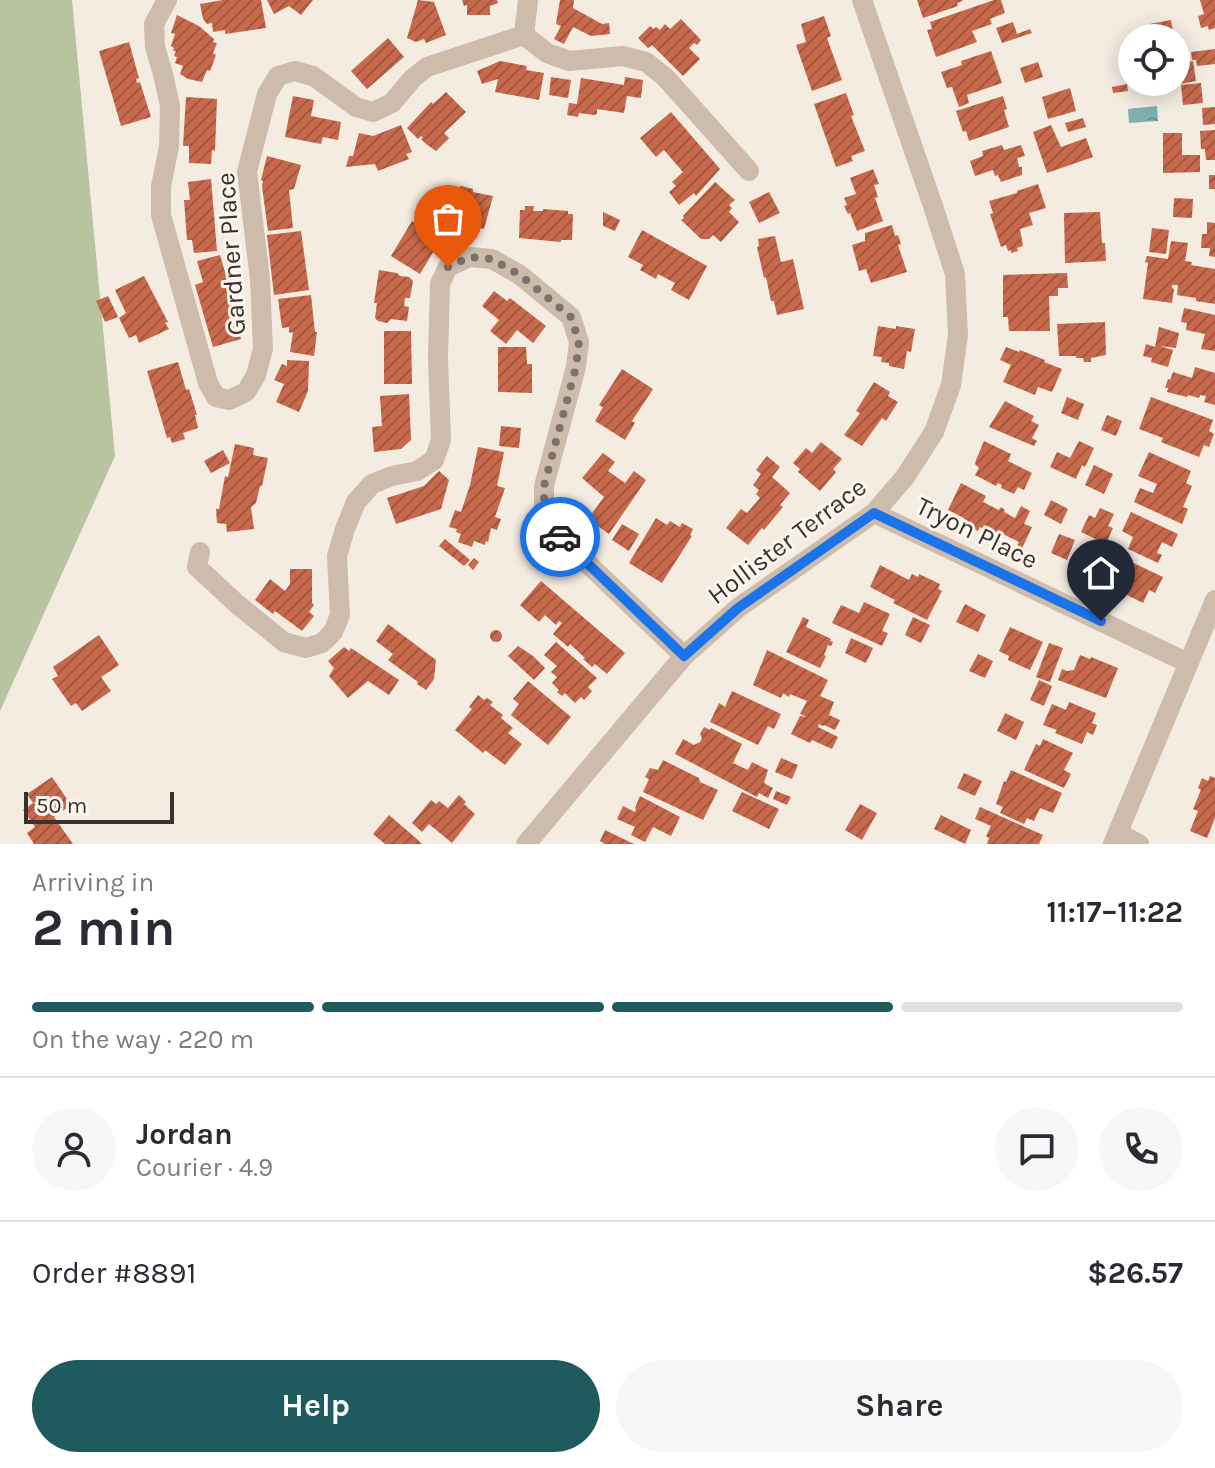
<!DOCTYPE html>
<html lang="en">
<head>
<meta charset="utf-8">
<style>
	body { margin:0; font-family:Karla,sans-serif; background:#f7f7f7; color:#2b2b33; height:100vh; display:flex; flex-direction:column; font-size:30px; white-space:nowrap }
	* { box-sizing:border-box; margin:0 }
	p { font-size:26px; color:#7c7c81 }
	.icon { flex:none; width:44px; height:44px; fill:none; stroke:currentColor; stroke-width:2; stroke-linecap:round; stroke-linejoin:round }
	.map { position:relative; height:844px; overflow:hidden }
	.side { display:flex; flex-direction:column; background:#fff; flex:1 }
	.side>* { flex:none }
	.tools { position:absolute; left:1118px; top:24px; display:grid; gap:16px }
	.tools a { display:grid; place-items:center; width:72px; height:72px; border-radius:50%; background:#fff; box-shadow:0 4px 20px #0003; font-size:40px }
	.scale { position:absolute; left:24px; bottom:20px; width:150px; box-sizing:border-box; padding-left:8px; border:4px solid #3b302b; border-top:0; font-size:22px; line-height:28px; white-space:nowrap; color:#3b302b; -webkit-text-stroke:6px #fbf5ee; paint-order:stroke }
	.pin { position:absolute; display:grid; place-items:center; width:68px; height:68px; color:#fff; margin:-82px -34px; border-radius:50% 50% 50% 0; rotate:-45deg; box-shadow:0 0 8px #0007 }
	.pin .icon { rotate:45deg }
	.courier { position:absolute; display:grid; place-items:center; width:80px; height:80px; margin:-40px; border:6px solid #1a73e8; border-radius:50%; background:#fff; color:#222; box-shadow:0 2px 10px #0007 }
	.headline em { font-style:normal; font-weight:700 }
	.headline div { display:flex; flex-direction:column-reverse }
	.headline { display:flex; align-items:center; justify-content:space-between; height:136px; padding:0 32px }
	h1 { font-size:52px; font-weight:700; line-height:60px }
	.bar { display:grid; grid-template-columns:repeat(4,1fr); gap:12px 8px; align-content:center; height:96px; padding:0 32px }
	.bar i { height:10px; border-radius:6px; background:#e1e1e2 }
	.bar .active { background:#1f5a5e }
	.bar p { grid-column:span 4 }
	.line { display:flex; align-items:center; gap:20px; padding:0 32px; border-top:2px solid #e1e1e2 }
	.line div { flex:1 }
	.round { display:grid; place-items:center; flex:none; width:84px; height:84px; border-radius:42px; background:#f7f7f7 }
	.cta { display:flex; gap:16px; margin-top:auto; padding:16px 32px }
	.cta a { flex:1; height:92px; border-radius:48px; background:#1f5a5e; color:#fff; font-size:32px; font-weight:700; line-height:92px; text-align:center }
	.cta a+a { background:#f7f7f7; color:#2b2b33 }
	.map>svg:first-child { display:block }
	.grass { fill:#b8c4a0 }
	.water { fill:url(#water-ripples) }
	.building { fill:url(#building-hatch) }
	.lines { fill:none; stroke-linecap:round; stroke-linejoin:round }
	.minor { stroke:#cdbbac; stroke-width:20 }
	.tertiary { stroke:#cdbbac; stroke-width:20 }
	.done { stroke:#7c716b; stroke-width:8; stroke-dasharray:0 14.4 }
	.route { stroke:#1a73e8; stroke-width:10 }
	.labels { text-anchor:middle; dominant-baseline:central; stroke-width:6; stroke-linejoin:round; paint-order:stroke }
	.street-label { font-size:26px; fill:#3b302b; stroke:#fbf5ee }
</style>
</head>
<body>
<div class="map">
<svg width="1215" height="844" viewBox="0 0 1215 844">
	<defs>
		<pattern id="water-ripples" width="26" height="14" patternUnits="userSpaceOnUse" patternTransform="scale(2)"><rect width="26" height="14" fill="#7fb0b2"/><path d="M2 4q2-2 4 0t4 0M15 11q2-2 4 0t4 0" fill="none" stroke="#699091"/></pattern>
		<pattern id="building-hatch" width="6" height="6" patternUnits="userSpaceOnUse" patternTransform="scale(2)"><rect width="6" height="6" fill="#c8694b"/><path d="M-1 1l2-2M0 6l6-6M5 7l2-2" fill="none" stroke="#a4573f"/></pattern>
	</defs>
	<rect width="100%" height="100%" fill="#f4ebe1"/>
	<polygon class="grass" points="0,0 72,0 115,456 0,711"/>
	<polygon class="water" points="1157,106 1158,121 1129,123 1128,109"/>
	<g class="building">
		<polygon points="223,0 261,0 266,28 225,34 225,30 213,32 212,23 207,24 203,19 200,4"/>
		<polygon points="267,0 313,0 301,15 289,6 274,14"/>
		<polygon points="418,0 434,2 446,35 426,43 424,39 416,42 407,38"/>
		<polygon points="462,0 497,0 498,3 490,6 490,15 467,15 467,5 464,6"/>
		<polygon points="560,0 574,0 573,8 602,24 609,23 610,34 591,36 573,27 564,44 554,39 561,26 556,24"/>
		<polygon points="917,0 962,0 963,1 957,3 958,6 923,18"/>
		<polygon points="994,0 1001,0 1005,13 990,19 992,24 972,31 977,42 936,57 927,30 932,29 930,22"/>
		<polygon points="1200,0 1215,0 1215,28 1209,30 1208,26 1201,28 1198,16 1204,14"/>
		<polygon points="177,15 199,26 214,39 213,42 217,43 213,53 216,55 210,71 207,70 202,82 188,79 180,74 183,66 175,63 177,57 174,56 176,51 173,51 174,48 171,46 175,34 171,33"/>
		<polygon points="824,16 831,36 827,38 842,80 812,91 796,45 806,42 801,24"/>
		<polygon points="681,19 701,40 697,45 694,43 689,48 700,59 683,76 652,45 648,48 638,38 650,26 654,29 656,27 660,30 665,24 670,29"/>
		<polygon points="1171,20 1174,38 1153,38 1150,24"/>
		<polygon points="1013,22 1017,34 1030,29 1032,33 1002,43 996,28"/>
		<polygon points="388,38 404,57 367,89 351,71"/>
		<polygon points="129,42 139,78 136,79 137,83 140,82 151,117 121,126 99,51"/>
		<polygon points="1215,49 1215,64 1197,66 1196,60 1192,60 1191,52"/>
		<polygon points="991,51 1002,83 967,95 969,103 959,107 952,87 947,88 941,72 962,65 961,61"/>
		<polygon points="500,61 527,66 526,70 544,73 539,100 495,92 498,79 482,84 477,71"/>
		<polygon points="1193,61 1196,81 1169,86 1168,82 1176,82 1176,64"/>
		<polygon points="1038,62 1043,77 1025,83 1020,68"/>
		<polygon points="551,77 571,80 568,98 549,95"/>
		<polygon points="625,77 643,80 641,98 627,96 624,113 597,109 597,114 594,115 579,113 578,117 567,115 569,103 577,104 581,78 624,85"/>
		<polygon points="1201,83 1203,103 1183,105 1181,85"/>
		<polygon points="1127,84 1128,91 1113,93 1112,87"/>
		<polygon points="1070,88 1076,111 1048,119 1042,97"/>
		<polygon points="446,92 466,112 444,133 449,138 436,151 426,144 421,139 423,138 421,136 418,139 407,128 431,102 433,104"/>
		<polygon points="846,93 854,115 851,116 865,151 851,156 853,161 836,167 814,104"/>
		<polygon points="293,96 314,100 311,116 341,122 338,140 323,137 321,144 285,137"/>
		<polygon points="1003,96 1007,109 1004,110 1009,127 969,141 966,131 963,132 956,111"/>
		<polygon points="186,97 217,99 215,151 212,150 211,164 189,163 189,146 183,146"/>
		<polygon points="1215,107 1215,124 1203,125 1202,108"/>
		<polygon points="671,112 720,169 696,196 694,193 679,205 669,192 676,186 672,182 683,172 664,150 656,157 640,138"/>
		<polygon points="1083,118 1086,127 1068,132 1065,123"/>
		<polygon points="401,125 412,152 406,154 409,159 378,171 375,164 346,167 349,156 353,156 359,133 373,136"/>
		<polygon points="1051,125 1061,147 1086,138 1093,157 1047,173 1033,132"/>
		<polygon points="1215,130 1215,160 1206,160 1205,149 1201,149 1200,131"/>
		<polygon points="1163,133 1182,133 1182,155 1200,155 1200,172 1163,173"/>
		<polygon points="1002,145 1004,150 1021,145 1025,156 1017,158 1019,167 1022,167 1022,175 1001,182 998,175 995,176 993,170 975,176 970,161 983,156 982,151"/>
		<polygon points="267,156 301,165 294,189 289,190 293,228 268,231 262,186 263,181 261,180"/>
		<polygon points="873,169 879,184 874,185 878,197 875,198 883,221 857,231 850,213 848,214 844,206 847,205 844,198 856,194 850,178"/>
		<rect x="1209" y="175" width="6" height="14"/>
		<polygon points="211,179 217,251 194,253 192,240 187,240 184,200 190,200 188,182"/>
		<polygon points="715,182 735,200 729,205 732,208 729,212 739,222 721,242 713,235 709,239 701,239 681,220 684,218 683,216"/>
		<polygon points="1038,184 1046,208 1029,213 1033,225 1020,229 1023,246 1017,248 1018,251 1011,253 1011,250 1008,251 1006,245 1001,247 990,214 993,213 989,201 1017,193 1017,191"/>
		<polygon points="461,186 473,189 473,192 493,196 484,229 459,223 440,235 425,210"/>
		<polygon points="769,192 780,213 759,223 749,202"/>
		<polygon points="1174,198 1193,199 1192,218 1173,217"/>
		<polygon points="525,206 534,206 533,211 543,211 543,209 568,211 568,214 573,214 572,240 561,240 561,242 519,238 520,210 525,210"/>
		<polygon points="603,212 620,220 615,231 603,226"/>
		<polygon points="1100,212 1102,243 1105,243 1106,261 1065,263 1064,213"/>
		<polygon points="412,221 441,239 420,274 391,256"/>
		<polygon points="1207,222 1215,223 1215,257 1209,256 1210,248 1201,248 1202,234 1207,234"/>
		<polygon points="892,225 895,236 898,235 901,244 898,245 907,272 871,283 866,269 859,271 852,245 865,241 865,233"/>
		<polygon points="1152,228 1169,230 1166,254 1149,252"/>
		<polygon points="642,230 707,266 689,300 671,290 675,283 658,274 656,279 640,270 643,265 628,257"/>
		<polygon points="301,231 309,290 274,295 267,235"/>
		<polygon points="775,236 781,262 793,259 804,309 777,315 774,301 771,301 766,277 764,278 757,247 759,246 758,239"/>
		<polygon points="1171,241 1188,243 1185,261 1192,262 1191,265 1215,269 1215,304 1196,301 1196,298 1177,295 1178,285 1172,285 1172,288 1174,289 1172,303 1143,299 1148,263 1145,262 1147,256 1168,259"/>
		<polygon points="220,255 233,299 231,300 241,339 213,347 195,285 203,282 197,261"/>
		<polygon points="379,270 397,273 400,276 409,277 413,281 410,298 405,298 404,306 409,307 407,321 391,319 387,323 378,321 375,318 377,303 374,303"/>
		<polygon points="1067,273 1068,288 1058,288 1058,296 1049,296 1050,331 1009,331 1008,317 1003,317 1003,275"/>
		<polygon points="144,276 168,322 165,323 169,329 139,343 136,335 129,338 119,318 126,313 115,290"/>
		<polygon points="494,291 507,301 510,298 546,326 533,343 517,330 506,344 490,331 499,320 482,306"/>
		<polygon points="311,295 315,332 317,332 314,356 290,352 293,332 289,333 289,327 282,328 278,299"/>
		<polygon points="108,296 118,317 105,322 96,301"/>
		<polygon points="1184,308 1215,315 1215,351 1201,349 1205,334 1186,330 1187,323 1181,322"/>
		<polygon points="1105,322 1106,355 1091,358 1091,362 1084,362 1083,358 1076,358 1076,356 1059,356 1057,324"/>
		<polygon points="878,326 896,329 896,326 915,329 911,352 907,351 904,369 889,366 889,363 881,362 882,357 873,356"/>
		<polygon points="1159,327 1179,333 1176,348 1160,346 1173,350 1168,367 1151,362 1152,358 1143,356 1146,344 1155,347"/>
		<polygon points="384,331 411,331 412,384 384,384"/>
		<polygon points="498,347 526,347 527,364 532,364 532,393 498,392"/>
		<polygon points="1006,347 1019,352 1020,350 1045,360 1044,362 1062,369 1052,392 1038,387 1035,395 1003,382 1011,365 1000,360"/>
		<polygon points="287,360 309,361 308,391 299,412 276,402 284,384 274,380 282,364 287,366"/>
		<polygon points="178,362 186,390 189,389 197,415 195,415 198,428 183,433 185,439 172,443 170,437 167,438 147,371"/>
		<polygon points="1195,367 1215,373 1215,405 1204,402 1206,396 1200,395 1199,398 1188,395 1187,397 1167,392 1168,388 1165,388 1168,379 1170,380 1173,372 1192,378"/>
		<polygon points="622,369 653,389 632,421 635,423 625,440 595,421 603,407 599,405"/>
		<polygon points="874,382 890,392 888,396 898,402 886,421 882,418 862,446 844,435 860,413 856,411"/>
		<polygon points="409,394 411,440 401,449 374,452 372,427 382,426 380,396"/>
		<polygon points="1067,397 1084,404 1078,420 1061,413"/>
		<polygon points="1151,397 1213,420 1209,431 1214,434 1209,447 1204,445 1199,457 1161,442 1163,438 1139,429"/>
		<polygon points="1005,401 1034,416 1031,421 1039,425 1032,438 1037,441 1034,446 989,427"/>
		<polygon points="1107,415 1122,421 1116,436 1101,430"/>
		<polygon points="501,426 521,428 519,448 499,446"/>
		<polygon points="984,441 1011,454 1008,461 1032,473 1024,490 1018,487 1014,494 1001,488 1002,485 998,483 996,486 975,475 979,468 975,464 976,460"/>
		<polygon points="1079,441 1094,448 1085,467 1082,465 1076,479 1050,467 1057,452 1070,458"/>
		<polygon points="821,442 842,459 833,469 836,472 820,491 798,472 800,469 793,463 806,448 812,453"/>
		<polygon points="235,444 254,448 253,455 268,458 262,486 260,486 256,503 251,507 254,529 227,532 226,524 217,523 216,509 219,509 225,476 228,477"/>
		<polygon points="478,447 504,452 497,486 505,488 495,517 501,519 497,530 491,528 488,542 486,541 485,545 474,541 472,547 458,542 461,534 456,532 457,529 449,527 455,510 461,512 470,485"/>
		<polygon points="223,450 230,463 211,473 204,461"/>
		<polygon points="1149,452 1191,471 1186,483 1192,486 1183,507 1188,509 1182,524 1134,502 1140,488 1153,493 1157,484 1138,476"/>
		<polygon points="603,453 615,462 608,471 625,483 634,471 646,480 609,534 588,519 604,497 582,478"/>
		<polygon points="767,456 780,467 772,477 790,493 780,505 783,507 764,530 762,528 748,545 726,528 741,509 747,513 760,498 756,494 759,490 753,485 761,474 756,470"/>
		<polygon points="1094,465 1113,474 1104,494 1085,485"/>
		<polygon points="439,471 449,480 441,509 396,524 387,498 424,486"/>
		<polygon points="961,483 986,496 983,502 999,510 1001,507 1005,510 1004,512 1015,518 1021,506 1030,511 1024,524 1032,527 1019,555 1014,553 1019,542 997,531 996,534 980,527 978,531 962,523 964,518 948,510"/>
		<polygon points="1051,500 1068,509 1061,524 1044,515"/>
		<polygon points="1100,508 1114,514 1108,526 1113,528 1106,544 1081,532 1089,515 1095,518"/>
		<polygon points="1131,512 1178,534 1172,547 1162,542 1157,553 1162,555 1158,563 1128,549 1133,537 1122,531"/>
		<polygon points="656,518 667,525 670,521 680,527 682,523 693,529 690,535 692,536 662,583 629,563"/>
		<polygon points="622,524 639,534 629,551 612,540"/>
		<polygon points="1059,534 1075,540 1067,560 1051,553"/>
		<polygon points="445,539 470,560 464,566 439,546"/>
		<polygon points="1102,548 1163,577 1155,593 1149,590 1143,603 1127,595 1130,589 1117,583 1113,591 1105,587 1107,583 1089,575"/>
		<polygon points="474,558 479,562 473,570 468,565"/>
		<polygon points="880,565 909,580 912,574 918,577 919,574 940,584 938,589 942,591 927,620 893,603 895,600 870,587"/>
		<polygon points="290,569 312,569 312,603 314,605 309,612 314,616 302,631 275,611 273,614 255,600 270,579 285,591 290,584"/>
		<polygon points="541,581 625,653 607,674 595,664 592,667 583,659 585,658 570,644 568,647 553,634 562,623 559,621 556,625 545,615 539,622 520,605"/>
		<polygon points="864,602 890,614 882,631 888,633 882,646 832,623 841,605 859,613"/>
		<polygon points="965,604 986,615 978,632 956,622"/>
		<polygon points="803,617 809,620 806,627 831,639 830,641 833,642 831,646 828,645 824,655 826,656 820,668 786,652"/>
		<polygon points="913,617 930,625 921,643 905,635"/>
		<polygon points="388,624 436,660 434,679 426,690 417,684 418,682 388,660 393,654 376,641"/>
		<polygon points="1010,627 1043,642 1030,670 1008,660 1009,656 999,651"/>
		<circle cx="496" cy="636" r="6"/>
		<polygon points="99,635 119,665 101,677 111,691 82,711 76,703 71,706 52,679 58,676 53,667"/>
		<polygon points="851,638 873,648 866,663 845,653"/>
		<polygon points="556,642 597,678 588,687 592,691 584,700 581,697 575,703 565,693 562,696 557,692 559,690 552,683 557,677 551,672 557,666 544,655"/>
		<polygon points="1049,643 1063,648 1050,682 1036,677"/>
		<polygon points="518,646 533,656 545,668 534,680 508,656"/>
		<polygon points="344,647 349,651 351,648 399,680 389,695 368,681 348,698 329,676 334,668 328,661"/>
		<polygon points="767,650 828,680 820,696 834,702 829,715 840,720 835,730 824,725 823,726 819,724 818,727 838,737 832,749 812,740 810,743 791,734 800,716 807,717 800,714 807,701 790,694 789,697 783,693 781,698 753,685"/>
		<polygon points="978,654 993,661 985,678 969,671"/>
		<polygon points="1080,655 1090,659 1091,657 1118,668 1106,698 1058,680 1062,669 1067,671 1074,670"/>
		<polygon points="1039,680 1052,686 1044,706 1030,700"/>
		<polygon points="528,681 571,717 548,745 511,715 519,704 513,699"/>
		<polygon points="732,691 781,714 774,729 768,726 758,745 710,722 719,703 725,707"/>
		<polygon points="478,695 484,700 487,698 493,702 490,705 503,715 501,718 513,728 508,733 522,744 505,765 485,750 483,753 455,730 472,709 469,707"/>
		<polygon points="1069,702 1096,713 1092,723 1097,725 1093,735 1087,732 1082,744 1055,733 1057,730 1043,725 1052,704 1066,710"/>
		<polygon points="1005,713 1024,722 1016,740 997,731"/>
		<polygon points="704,727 710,730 711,728 742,744 733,763 748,770 752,762 768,770 764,783 773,788 768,798 759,793 757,797 675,754 683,739 694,745 700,742 702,738 700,734"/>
		<polygon points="1043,739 1073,753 1064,770 1071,774 1064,788 1024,770 1036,744 1040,746"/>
		<polygon points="781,758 798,765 792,779 775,772"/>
		<polygon points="663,760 699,778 700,782 718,790 703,820 643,792 649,779 645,777 650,768 658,770"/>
		<polygon points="1011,770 1062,793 1053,813 1040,808 1034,821 1027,818 1024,824 1000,813 1003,807 996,804 1004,781 1006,782"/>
		<polygon points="964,773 982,781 975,796 957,788"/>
		<polygon points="1210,776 1215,778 1215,818 1207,838 1190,831 1198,811 1193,809 1201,790 1198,788 1202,778 1208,781"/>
		<polygon points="52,777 71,805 54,817 73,844 34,844 27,833 35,827 23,810 33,803 27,794"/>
		<polygon points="776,791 791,797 787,805 773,799"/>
		<polygon points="742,792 779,809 769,829 732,811"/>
		<polygon points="459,795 466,802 464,804 475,814 452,843 429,824 422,832 412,823 431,800 436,804 439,801 448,808"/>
		<polygon points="640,796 680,817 671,836 653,827 645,842 631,835 635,827 617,819 623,806 635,812 636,809 635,808"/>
		<polygon points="860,804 877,813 862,840 845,830"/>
		<polygon points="980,807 1043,835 1039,844 987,844 989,838 986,836 991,826 975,819"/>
		<polygon points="389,815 417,839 422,844 385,844 373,834"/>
		<polygon points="941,815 971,830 965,844 934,829"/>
		<polygon points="605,830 634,844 605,844 600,841"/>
	</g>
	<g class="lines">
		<g class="minor">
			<polyline points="167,0 154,24 155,47 163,74 170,106 169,147 161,186 161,215 208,383 216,397 229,400 246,392 256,375 263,349 260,279 247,172 267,94 278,76 295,71 313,76 356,107 373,112 392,103 413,78 427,67 524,35"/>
			<polyline points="524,35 547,53 569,61 623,56 646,62 665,77 749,171"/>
			<polyline points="524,35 528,0"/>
			<polyline points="874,513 1188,663"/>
			<polyline points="200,552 197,567 237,604 284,642 306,648 322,643 333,632 340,615 337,556 345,529 356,502 372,484 392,476 417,471 434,460 441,440 438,358 440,284 448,267 470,257 492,259 520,275 571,317 579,342 576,367 544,486 544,516 560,537 684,656"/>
			<polyline points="1118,833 1139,844"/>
			<polyline points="526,844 684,656 738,608 874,513 905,477 934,432 951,385 958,335 955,274 933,206 862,0"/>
		</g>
		<polyline class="tertiary" points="1113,844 1215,600"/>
	</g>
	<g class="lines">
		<polyline class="done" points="448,267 470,257 492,259 520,275 571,317 579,342 576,367 544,486 544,516 560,537"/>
		<polyline class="route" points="560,537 684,656 738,608 874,513 1101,621"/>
	</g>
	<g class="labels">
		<g class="street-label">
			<text transform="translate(231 254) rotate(-94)">Gardner Place</text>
			<text transform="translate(977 533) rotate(26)">Tryon Place</text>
			<text transform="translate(787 541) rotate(-37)">Hollister Terrace</text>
		</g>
	</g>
</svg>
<div class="tools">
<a><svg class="icon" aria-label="locate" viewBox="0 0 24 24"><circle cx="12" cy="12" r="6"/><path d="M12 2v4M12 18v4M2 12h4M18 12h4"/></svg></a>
</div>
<div class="scale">50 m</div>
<div class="pin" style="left:448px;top:267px;background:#ea580c"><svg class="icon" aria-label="bag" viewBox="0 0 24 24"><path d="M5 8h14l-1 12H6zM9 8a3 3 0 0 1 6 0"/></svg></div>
<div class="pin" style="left:1101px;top:621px;background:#1f2937"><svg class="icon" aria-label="home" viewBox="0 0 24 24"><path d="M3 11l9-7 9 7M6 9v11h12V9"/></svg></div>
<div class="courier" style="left:560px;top:537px"><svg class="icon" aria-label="car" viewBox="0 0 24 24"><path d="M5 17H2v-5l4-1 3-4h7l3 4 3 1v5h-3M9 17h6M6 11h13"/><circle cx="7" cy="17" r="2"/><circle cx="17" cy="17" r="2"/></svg></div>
</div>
<section class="side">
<div class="headline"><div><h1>2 min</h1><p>Arriving in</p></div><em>11:17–11:22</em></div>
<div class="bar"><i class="active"></i><i class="active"></i><i class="active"></i><i></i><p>On the way · 220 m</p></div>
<div class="line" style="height:144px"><a class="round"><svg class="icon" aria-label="person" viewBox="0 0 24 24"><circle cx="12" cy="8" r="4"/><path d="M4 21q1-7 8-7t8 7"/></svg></a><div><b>Jordan</b><p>Courier · 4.9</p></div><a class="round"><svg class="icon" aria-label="chat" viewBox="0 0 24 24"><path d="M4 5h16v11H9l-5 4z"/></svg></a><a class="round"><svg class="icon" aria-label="phone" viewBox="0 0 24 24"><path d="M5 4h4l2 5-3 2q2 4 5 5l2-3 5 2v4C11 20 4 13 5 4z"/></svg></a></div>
<div class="line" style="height:104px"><div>Order #8891</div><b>$26.57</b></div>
<div class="cta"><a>Help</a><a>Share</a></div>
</section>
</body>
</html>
